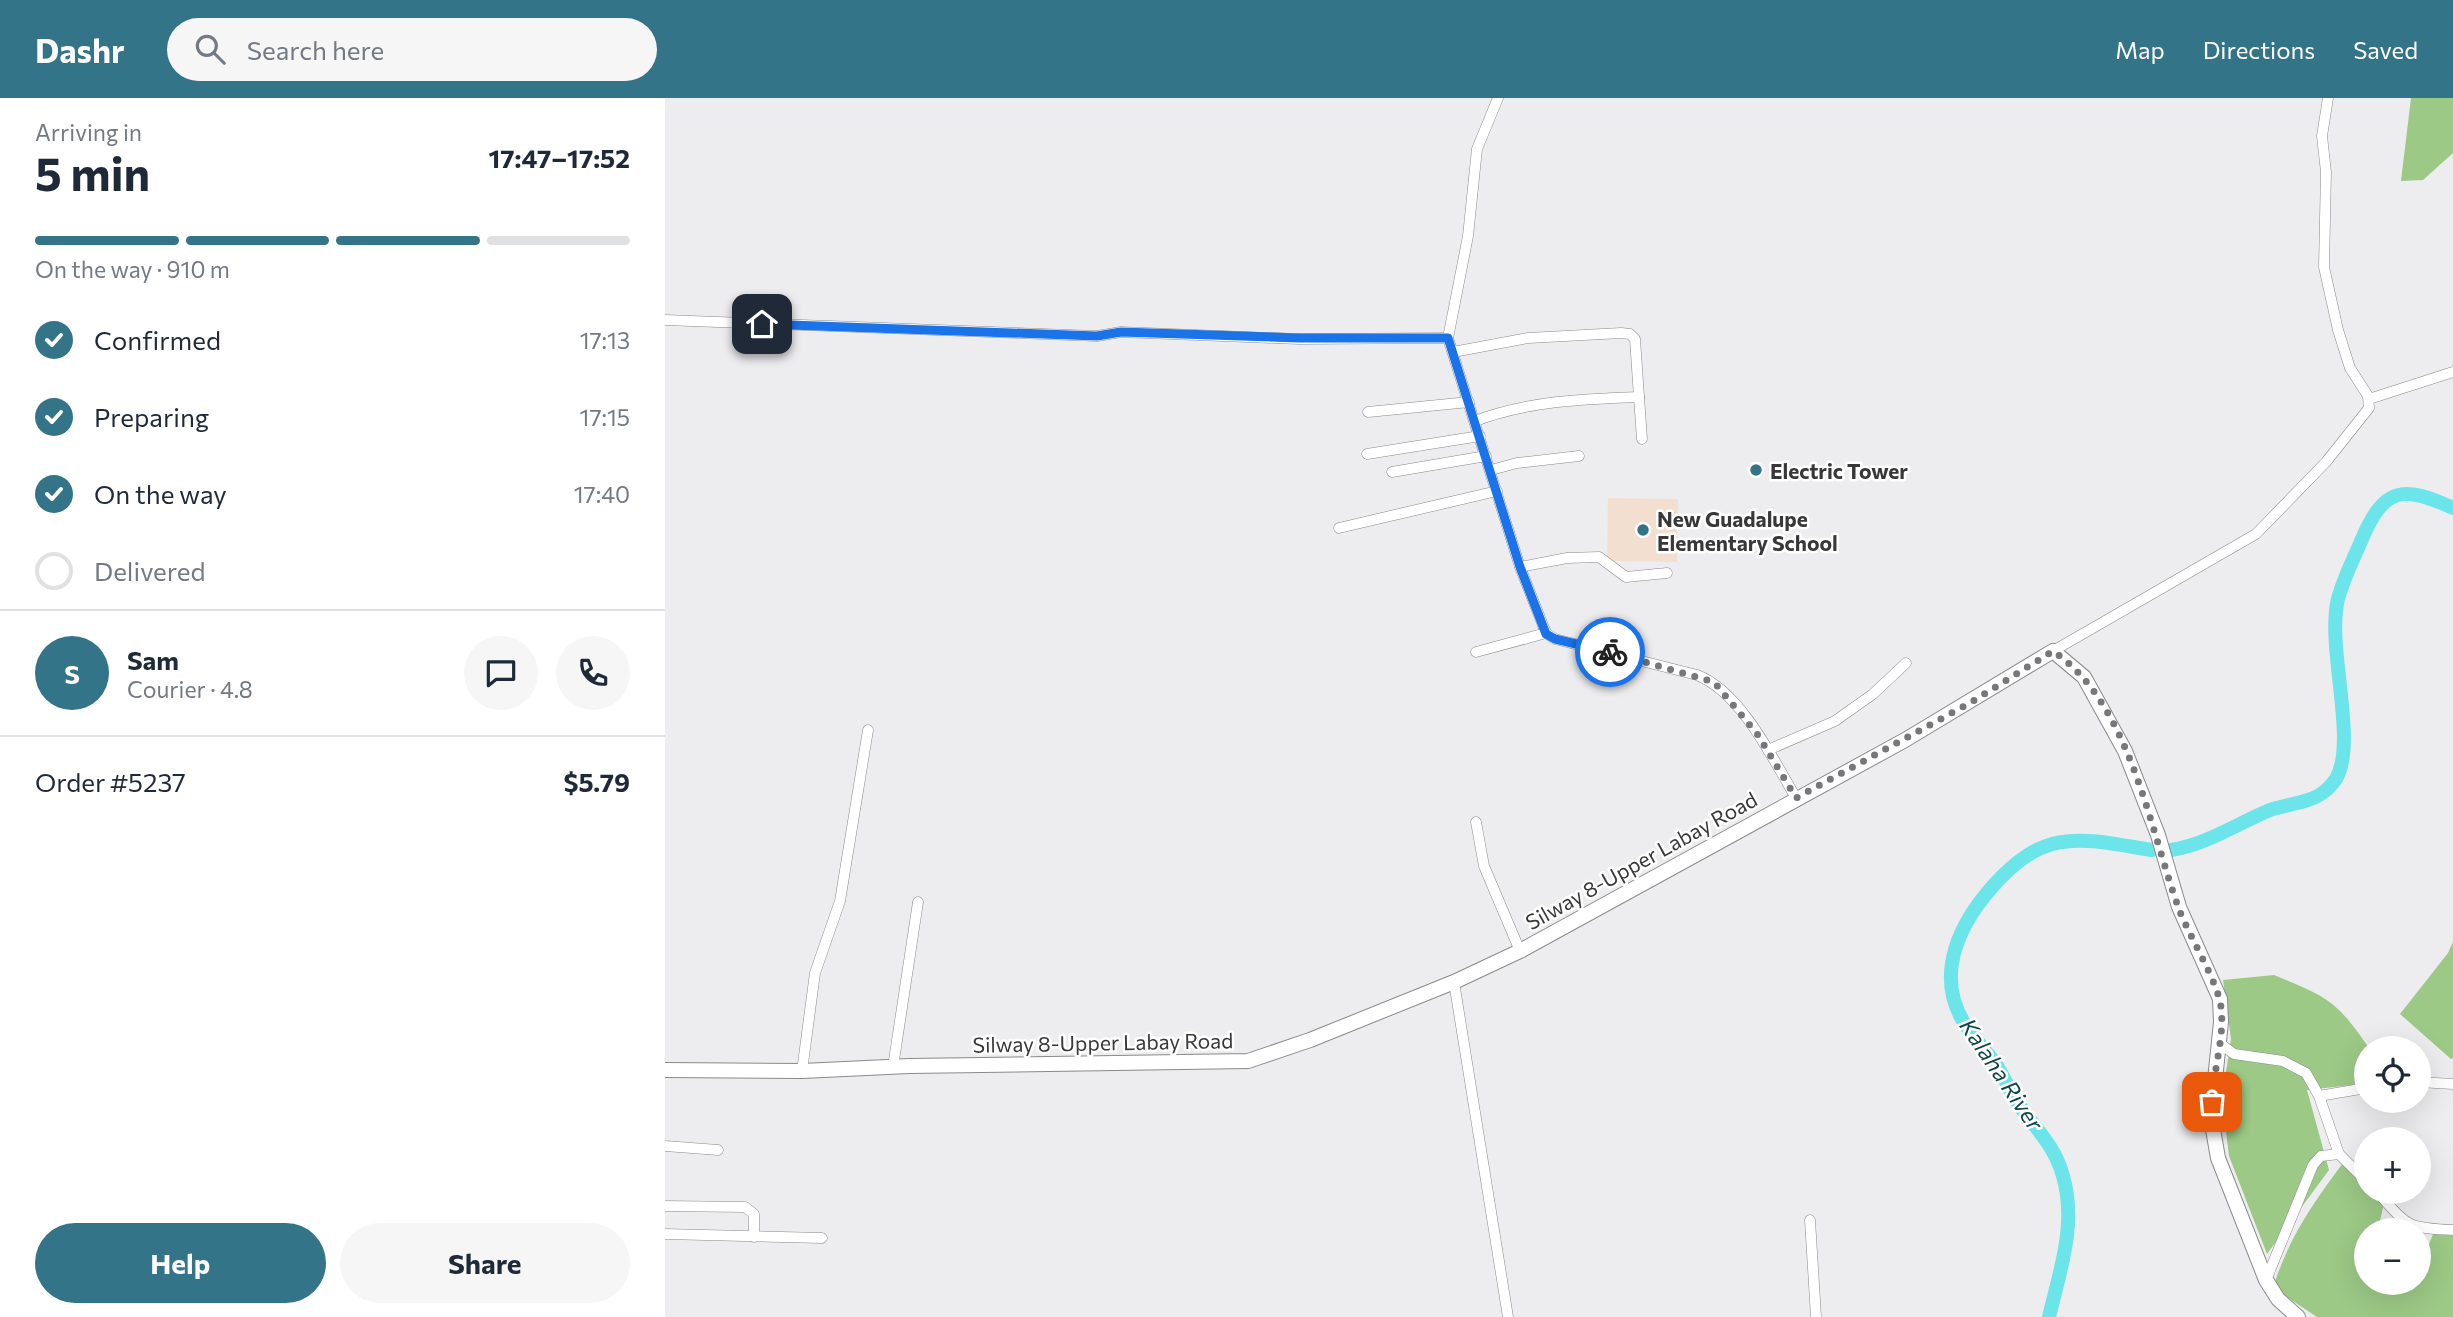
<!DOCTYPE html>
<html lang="en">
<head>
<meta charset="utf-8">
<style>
	body { margin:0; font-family:Commissioner,sans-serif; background:#f6f6f7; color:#1f2937; height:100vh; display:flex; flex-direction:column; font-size:26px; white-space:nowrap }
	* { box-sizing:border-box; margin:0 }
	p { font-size:23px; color:#747a83 }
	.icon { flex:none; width:38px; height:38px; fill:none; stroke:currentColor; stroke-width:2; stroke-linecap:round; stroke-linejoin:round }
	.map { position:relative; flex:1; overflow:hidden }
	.details { display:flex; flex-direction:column; background:#fff; width:665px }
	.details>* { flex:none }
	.tools { position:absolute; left:1689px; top:938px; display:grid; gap:14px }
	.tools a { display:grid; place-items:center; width:77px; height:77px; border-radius:50%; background:#fff; box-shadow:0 7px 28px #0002; font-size:35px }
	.pin { position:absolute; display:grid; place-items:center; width:60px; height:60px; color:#fff; margin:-30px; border-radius:14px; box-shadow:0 4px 10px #0006 }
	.courier { position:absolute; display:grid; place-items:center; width:70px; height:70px; margin:-35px; border:5px solid #1a73e8; border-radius:50%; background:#fff; color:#222; box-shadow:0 2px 9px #0007 }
	.head em { font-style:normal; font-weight:700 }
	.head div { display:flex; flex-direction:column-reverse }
	.head { display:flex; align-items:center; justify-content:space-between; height:119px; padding:0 35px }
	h1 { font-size:46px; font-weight:700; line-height:52px }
	.bar { display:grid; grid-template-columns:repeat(4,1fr); gap:10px 7px; align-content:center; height:84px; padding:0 35px }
	.bar i { height:9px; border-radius:5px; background:#e0e1e3 }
	.bar .current { background:#347488 }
	.bar p { grid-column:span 4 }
	.line { display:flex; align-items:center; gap:18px; padding:0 35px; border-top:2px solid #e0e1e3 }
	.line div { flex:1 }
	.round { display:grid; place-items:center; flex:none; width:74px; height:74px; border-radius:37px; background:#f6f6f7 }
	ol { padding:0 35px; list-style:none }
	li { display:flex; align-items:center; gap:21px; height:77px }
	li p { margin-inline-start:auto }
	li .icon { padding:7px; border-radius:50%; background:#347488; color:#fff; stroke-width:4 }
	li:last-child { color:#747a83 }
	li i { width:38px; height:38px; border:4px solid #e0e1e3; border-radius:50% }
	.button { display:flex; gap:14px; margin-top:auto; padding:14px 35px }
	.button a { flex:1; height:80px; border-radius:42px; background:#347488; color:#fff; font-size:28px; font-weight:700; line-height:80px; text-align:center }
	.button a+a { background:#f6f6f7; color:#1f2937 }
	header { display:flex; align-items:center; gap:42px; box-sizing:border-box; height:98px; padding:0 35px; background:#347488; color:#fff }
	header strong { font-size:33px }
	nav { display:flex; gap:38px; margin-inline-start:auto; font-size:24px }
	.search { width:490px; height:63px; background:#f6f6f7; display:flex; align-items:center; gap:18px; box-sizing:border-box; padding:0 24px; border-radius:38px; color:#747a83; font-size:26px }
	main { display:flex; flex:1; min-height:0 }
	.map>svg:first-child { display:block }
	.education { fill:#f3dfd0 }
	.green { fill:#9cc986 }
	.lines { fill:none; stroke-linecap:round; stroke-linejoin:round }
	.river { stroke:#6be5e9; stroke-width:14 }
	.street-casing { stroke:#8a8a8d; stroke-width:11 }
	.secondary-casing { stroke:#8a8a8d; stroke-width:16 }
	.street { stroke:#fff; stroke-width:10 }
	.secondary { stroke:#fff; stroke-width:14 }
	.done { stroke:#777779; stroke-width:7; stroke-dasharray:0 12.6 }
	.route { stroke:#1a73e8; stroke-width:9 }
	.poi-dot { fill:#347488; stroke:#fff; stroke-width:2.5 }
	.labels { text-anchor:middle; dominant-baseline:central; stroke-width:5; stroke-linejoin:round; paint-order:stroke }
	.poi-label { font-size:21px; font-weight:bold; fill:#383839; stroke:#fff; text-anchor:start }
	.street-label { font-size:21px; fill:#383839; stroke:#fff }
	.water-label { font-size:23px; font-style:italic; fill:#0d4648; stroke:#fff }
</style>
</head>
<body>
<header>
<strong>Dashr</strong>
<div class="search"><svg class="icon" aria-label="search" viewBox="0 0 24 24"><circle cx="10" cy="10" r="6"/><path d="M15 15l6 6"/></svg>Search here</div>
<nav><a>Map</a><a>Directions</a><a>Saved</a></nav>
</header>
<main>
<section class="details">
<div class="head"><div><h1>5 min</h1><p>Arriving in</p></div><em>17:47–17:52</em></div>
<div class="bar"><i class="current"></i><i class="current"></i><i class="current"></i><i></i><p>On the way · 910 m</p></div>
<ol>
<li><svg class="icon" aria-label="check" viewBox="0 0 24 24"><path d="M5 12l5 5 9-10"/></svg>Confirmed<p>17:13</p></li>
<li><svg class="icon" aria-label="check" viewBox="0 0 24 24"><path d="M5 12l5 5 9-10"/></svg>Preparing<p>17:15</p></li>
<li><svg class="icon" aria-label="check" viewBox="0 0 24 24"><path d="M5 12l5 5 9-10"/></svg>On the way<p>17:40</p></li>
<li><i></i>Delivered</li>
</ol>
<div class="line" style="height:126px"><b class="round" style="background:#347488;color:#fff">S</b><div><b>Sam</b><p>Courier · 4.8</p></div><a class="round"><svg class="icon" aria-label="chat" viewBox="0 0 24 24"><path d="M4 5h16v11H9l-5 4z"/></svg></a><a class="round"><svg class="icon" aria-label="phone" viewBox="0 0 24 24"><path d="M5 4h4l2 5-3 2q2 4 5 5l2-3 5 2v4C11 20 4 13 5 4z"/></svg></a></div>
<div class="line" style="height:91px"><div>Order #5237</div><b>$5.79</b></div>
<div class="button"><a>Help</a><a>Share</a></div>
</section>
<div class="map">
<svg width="1788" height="1219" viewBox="0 0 1788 1219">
	<rect width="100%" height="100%" fill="#ededef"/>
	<polygon class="education" points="943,400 1013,401 1012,464 942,463"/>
	<g class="green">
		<polygon points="1746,0 1788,0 1788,55 1758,82 1736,83"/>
		<polygon points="1788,844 1788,960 1786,961 1735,916 1783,855"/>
		<path d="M1609 877C1663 899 1671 902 1704 950H1701V981L1687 987 1642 992 1664 1072 1602 1156 1564 1058 1557 1001 1566 941 1558 882Z"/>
		<path d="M1678 1065 1701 1087V1094H1708L1719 1105 1713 1132H1701V1185H1754V1164H1757L1768 1136 1788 1132V1219H1652L1608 1190C1623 1141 1648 1105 1678 1065Z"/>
	</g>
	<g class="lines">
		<g class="river">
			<path d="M1506 752C1543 746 1571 726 1605 712 1622 706 1646 705 1660 693 1663 691 1668 685 1671 681 1693 643 1661 549 1673 501 1678 481 1689 460 1697 441 1719 389 1738 387 1788 410"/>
			<path d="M1384 1219C1395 1172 1412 1126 1398 1078 1391 1052 1376 1036 1360 1015 1348 1001 1341 981 1330 965 1320 951 1307 938 1298 923 1270 875 1295 825 1328 788 1381 728 1417 741 1487 752"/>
		</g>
		<defs>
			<g id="street">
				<path d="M833 0 812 51 803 138 783 240 855 469 881 535 890 541 1032 577C1076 594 1108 661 1131 700"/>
				<polyline points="0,222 432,238 456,234 634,241 783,240"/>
				<path d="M788 254 863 240 956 235 965 236 970 241 974 299C917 301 863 303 810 323"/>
				<polyline points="974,299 977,341"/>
				<polyline points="1704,301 1788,274"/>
				<polyline points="703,314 804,304"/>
				<polyline points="702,356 815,338"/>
				<polyline points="826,372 852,365 914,358"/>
				<polyline points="727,374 821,358"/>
				<polyline points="674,430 832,393"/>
				<polyline points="855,469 902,460 934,459 961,479 1002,475"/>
				<polyline points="1388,553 1591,436 1661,364 1704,310 1703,298 1685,270 1673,232 1659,169 1661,74 1657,38 1663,0"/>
				<polyline points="811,554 881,535"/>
				<polyline points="1103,652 1170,623 1208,596 1241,565"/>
				<polyline points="811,724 819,768 855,853"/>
				<polyline points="789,884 843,1219"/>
				<polyline points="1553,944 1569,956 1618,963 1641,975 1654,998 1674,1056 1701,1083"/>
				<polyline points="228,969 253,804"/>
				<polyline points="137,973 150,875 175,803 203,632"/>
				<polyline points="1754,984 1788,986"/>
				<polyline points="1654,998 1701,990"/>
				<polyline points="0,1048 53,1052"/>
				<path d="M1712 1094C1743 1128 1740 1130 1788 1132"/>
				<polyline points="0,1108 80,1109 89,1116 89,1139"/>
				<polyline points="1145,1122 1151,1219"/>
				<polyline points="0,1136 157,1140"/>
				<polyline points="1601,1182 1648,1067 1656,1058 1674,1056"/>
			</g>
			<polyline id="secondary" points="0,972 137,973 244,968 583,963 645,942 789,884 855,853 1240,642 1388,553 1419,579 1460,653 1493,737 1514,809 1555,901 1556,924 1546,1020 1553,1060 1601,1182 1613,1201 1633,1219"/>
		</defs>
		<use href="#street" class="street-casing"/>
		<use href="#secondary" class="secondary-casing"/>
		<use href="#street" class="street"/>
		<use href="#secondary" class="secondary"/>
	</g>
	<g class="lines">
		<path class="done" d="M945 554 1049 584 1093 637 1131 700 1305 605 1388 553C1465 605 1484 729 1514 811 1524 838 1553 884 1556 909 1560 939 1548 973 1547 1004"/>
		<polyline class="route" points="97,226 432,238 456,234 634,240 783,240 855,469 881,536 890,541 945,554"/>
	</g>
	<g class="poi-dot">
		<circle cx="1091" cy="372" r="7"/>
		<circle cx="978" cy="432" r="7"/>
	</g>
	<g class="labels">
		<g class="poi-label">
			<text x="1105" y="372">Electric Tower</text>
			<text x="992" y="420">New Guadalupe<tspan x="992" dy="24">Elementary School</tspan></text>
		</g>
		<g class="street-label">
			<text transform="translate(976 762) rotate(-29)">Silway 8-Upper Labay Road</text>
			<text transform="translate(438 944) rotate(-1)">Silway 8-Upper Labay Road</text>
		</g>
		<g class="water-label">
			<text transform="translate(1337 976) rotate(56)">Kalaha River</text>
		</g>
	</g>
</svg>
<div class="tools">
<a><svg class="icon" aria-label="locate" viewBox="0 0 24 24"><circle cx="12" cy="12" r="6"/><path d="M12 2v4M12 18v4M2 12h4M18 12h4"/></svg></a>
<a>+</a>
<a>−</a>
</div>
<div class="pin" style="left:1547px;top:1004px;background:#ea580c"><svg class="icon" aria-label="bag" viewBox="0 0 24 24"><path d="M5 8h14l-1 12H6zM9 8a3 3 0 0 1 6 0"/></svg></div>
<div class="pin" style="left:97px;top:226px;background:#1f2937"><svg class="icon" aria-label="home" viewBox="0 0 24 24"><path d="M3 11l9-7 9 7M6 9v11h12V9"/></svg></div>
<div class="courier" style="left:945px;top:554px"><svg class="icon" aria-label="bike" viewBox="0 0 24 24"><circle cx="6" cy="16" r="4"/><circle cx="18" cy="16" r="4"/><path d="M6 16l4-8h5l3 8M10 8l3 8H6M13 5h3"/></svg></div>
</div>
</main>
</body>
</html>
